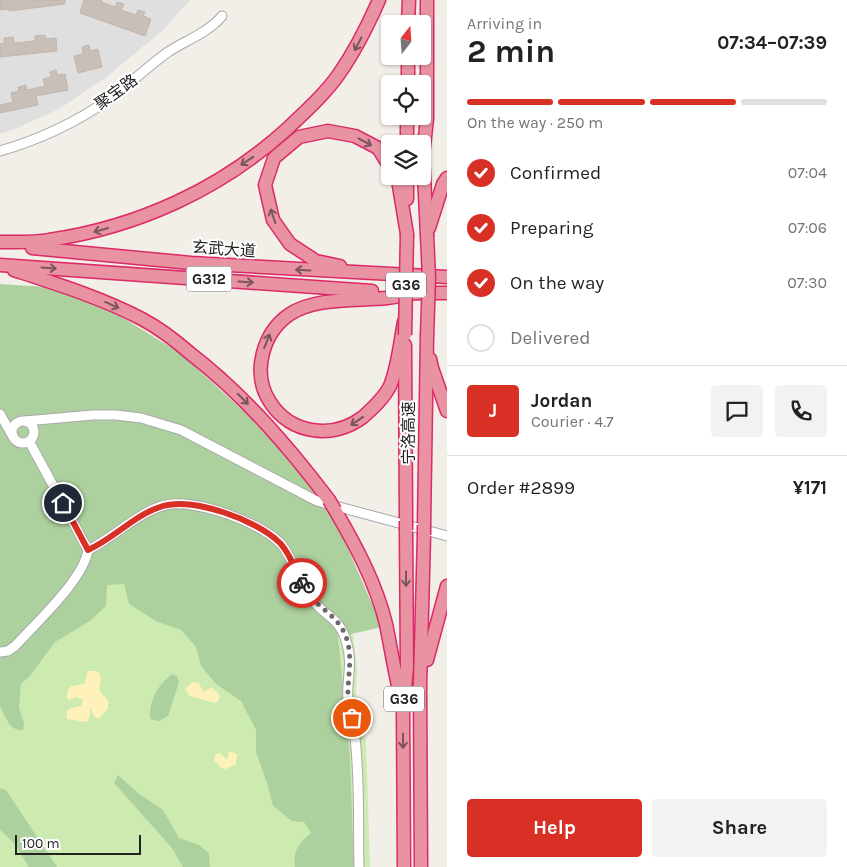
<!DOCTYPE html>
<html lang="en">
<head>
<meta charset="utf-8">
<style>
	body { margin:0; font-family:Karla,"Noto Sans SC",sans-serif; background:#f2f2f2; color:#222; height:100vh; display:flex; flex-direction:column; font-size:19px; white-space:nowrap }
	* { box-sizing:border-box; margin:0 }
	p { font-size:16px; color:#767676 }
	.icon { flex:none; width:28px; height:28px; fill:none; stroke:currentColor; stroke-width:2; stroke-linecap:round; stroke-linejoin:round }
	.map { position:relative; flex:1; overflow:hidden }
	.panel { display:flex; flex-direction:column; background:#fff; width:400px }
	.panel>* { flex:none }
	.needle { width:32px; rotate:17deg }
	.fabs { position:absolute; left:381px; top:15px; display:grid; gap:10px }
	.fabs a { display:grid; place-items:center; width:50px; height:50px; border-radius:5px; background:#fff; box-shadow:0 1px 4px #0004; font-size:25px }
	.scale { position:absolute; left:15px; bottom:12px; width:126px; box-sizing:border-box; padding-left:5px; border:2px solid #222; border-top:0; font-size:14px; line-height:18px; white-space:nowrap; color:#222; -webkit-text-stroke:4px #fff; paint-order:stroke }
	.pin { position:absolute; display:grid; place-items:center; width:42px; height:42px; color:#fff; margin:-21px; border:2px solid #fff; border-radius:50%; box-shadow:0 1px 5px #0007 }
	.courier { position:absolute; display:grid; place-items:center; width:50px; height:50px; margin:-25px; border:4px solid #d93025; border-radius:50%; background:#fff; color:#222; box-shadow:0 1px 6px #0007 }
	.overview em { font-style:normal; font-weight:700 }
	.overview div { display:flex; flex-direction:column-reverse }
	.overview { display:flex; align-items:center; justify-content:space-between; height:85px; padding:0 20px }
	h1 { font-size:32px; font-weight:700; line-height:38px }
	.bar { display:grid; grid-template-columns:repeat(4,1fr); gap:8px 5px; align-content:center; height:60px; padding:0 20px }
	.bar i { height:6px; border-radius:4px; background:#e0e0e0 }
	.bar .current { background:#d93025 }
	.bar p { grid-column:span 4 }
	.line { display:flex; align-items:center; gap:12px; padding:0 20px; border-top:1px solid #e0e0e0 }
	.line div { flex:1 }
	.round { display:grid; place-items:center; flex:none; width:52px; height:52px; border-radius:5px; background:#f2f2f2 }
	ol { padding:0 20px; list-style:none }
	li { display:flex; align-items:center; gap:15px; height:55px }
	li p { margin-inline-start:auto }
	li .icon { padding:5px; border-radius:50%; background:#d93025; color:#fff; stroke-width:4 }
	li:last-child { color:#767676 }
	li i { width:28px; height:28px; border:2px solid #e0e0e0; border-radius:50% }
	.button { display:flex; gap:10px; margin-top:auto; padding:10px 20px }
	.button a { flex:1; height:58px; border-radius:5px; background:#d93025; color:#fff; font-size:20px; font-weight:700; line-height:58px; text-align:center }
	.button a+a { background:#f2f2f2; color:#222 }
	main { display:flex; flex:1; min-height:0 }
	.map>svg:first-child { display:block }
	.residential { fill:#e0dfdf }
	.grass { fill:#cdebb0 }
	.forest { fill:#add19e }
	.sand { fill:#fff1ba }
	.building { fill:#c7bfb8; stroke:#c4b6ab }
	.lines { fill:none; stroke-linecap:round; stroke-linejoin:round }
	.minor-casing { stroke:#a9a9a9; stroke-width:11 }
	.highway-casing { stroke:#dc2a67; stroke-width:15 }
	.minor { stroke:#fff; stroke-width:9 }
	.highway { stroke:#e892a2; stroke-width:12 }
	.highway-bridge-casing { stroke:#dc2a67; stroke-width:15; stroke-linecap:butt }
	.highway-bridge { stroke:#e892a2; stroke-width:12 }
	.oneway { stroke:#7b545c }
	.done { stroke:#6b6a68; stroke-width:5; stroke-dasharray:0 9 }
	.route { stroke:#d93025; stroke-width:6 }
	.labels { text-anchor:middle; dominant-baseline:central; stroke-width:4; stroke-linejoin:round; paint-order:stroke }
	.shield { fill:#fff; stroke:#646464; stroke-width:1 }
	.shield-label { font-size:15px; font-weight:bold; fill:#222 }
	.street-label { font-size:16px; fill:#222; stroke:#fff }
</style>
</head>
<body>
<main>
<div class="map">
<svg width="447" height="867" viewBox="0 0 447 867">
	<rect width="100%" height="100%" fill="#f2efe9"/>
	<polygon class="residential" points="0,0 190,0 163,30 105,78 59,109 15,129 0,134"/>
	<polygon class="grass" points="345,571 357,669 356,694 366,743 370,867 0,867 0,586"/>
	<g class="forest">
		<path d="M0 284 47 287 115 313 180 353 274 439 336 521 382 627 338 637 350 758 354 867H295C292 851 300 842 311 833L304 822 292 821 273 806 268 786 256 752V730L241 701 216 684 201 666 196 647 181 630 156 621 129 604 124 584 107 585 106 606 90 621 55 642 30 676 21 684 19 708 24 723 23 730C10 732 5 716 0 706Z"/>
		<path d="M172 674 177 676 179 682 168 716 159 721 150 719C149 700 157 686 172 674Z"/>
		<polygon points="118,775 138,793 163,810 179,838 199,845 209,853 210,867 183,867 172,848 114,783"/>
		<polygon points="0,788 6,790 57,867 29,867 13,842 0,830"/>
	</g>
	<g class="sand">
		<polygon points="88,671 97,671 101,677 99,690 108,701 108,709 98,719 94,716 90,707 90,715 87,722 67,719 67,711 71,708 81,706 83,700 76,697 69,700 67,698 68,689 72,686 84,684"/>
		<polygon points="193,682 199,683 203,692 212,687 220,696 218,701 214,703 190,696 185,689"/>
		<polygon points="229,751 237,754 236,764 226,769 221,768 214,760 216,754 220,753 227,760"/>
	</g>
	<g class="building">
		<polygon points="0,0 65,0 65,4 9,11 9,9 0,10"/>
		<polygon points="84,0 102,0 101,2 115,7 117,2 124,4 121,10 136,15 138,10 145,12 143,16 151,19 145,36 80,13"/>
		<polygon points="45,35 46,39 56,38 57,51 0,57 0,44 4,43 4,38 13,37 14,43 35,41 35,36"/>
		<polygon points="89,45 90,51 98,49 102,67 78,73 74,56 83,54 82,47"/>
		<polygon points="56,70 57,75 65,74 68,90 36,96 38,105 0,113 0,105 13,102 11,93 19,91 18,87 26,85 27,90 45,86 43,79 51,77 50,72"/>
	</g>
	<g class="lines">
		<defs>
			<g id="minor">
				<path d="M0 151C38 140 75 123 108 100 129 85 147 67 168 52 186 40 208 33 222 16"/>
				<polyline points="0,414 12,435"/>
				<polyline points="25,421 93,415 116,415 141,418 181,430 317,501 447,536"/>
				<circle cx="23" cy="432" r="11"/>
				<path d="M88 550C113 538 141 510 166 505 195 498 263 523 282 545 294 561 299 582 311 598 325 618 340 616 347 644 353 665 346 681 348 701 349 713 354 726 355 738 360 781 358 824 359 867"/>
				<path d="M0 652 8 651 15 646C36 623 84 579 88 550L29 441"/>
			</g>
			<g id="highway">
				<polyline points="427,0 427,119 423,155 427,235"/>
				<polyline points="408,24 409,0"/>
				<polyline points="408,84 408,56"/>
				<polyline points="407,144 407,116"/>
				<polyline points="396,176 398,180 407,234"/>
				<polyline points="407,199 407,176"/>
				<polyline points="429,228 443,184 447,178"/>
				<path d="M0 242C16 242 33 243 49 240 138 227 221 189 287 129 305 112 325 94 339 74 355 51 368 25 379 0"/>
				<polyline points="32,248 191,263 447,277"/>
				<polyline points="0,265 372,291"/>
				<polyline points="340,266 316,261 290,244 273,220 265,185 274,158 299,137 328,131 355,136 378,148 390,167"/>
				<path d="M14 270C57 284 102 298 142 319 159 328 176 341 191 354 244 395 288 446 329 500"/>
				<polyline points="419,293 447,293"/>
				<path d="M404 322C400 343 398 366 390 386 384 398 373 408 363 417 333 440 290 434 270 402 251 373 263 332 290 314 316 297 357 301 387 298 397 297 407 294 417 293"/>
				<polyline points="405,345 406,521"/>
				<polyline points="430,359 432,368 447,411"/>
				<path d="M335 510C356 546 376 583 386 624 391 649 395 674 401 699"/>
				<polyline points="424,525 427,336"/>
				<polyline points="427,660 447,586"/>
				<polyline points="404,867 403,710 407,667 406,530"/>
				<polyline points="421,867 420,685 424,535"/>
			</g>
		</defs>
		<use href="#minor" class="minor-casing"/>
		<use href="#highway" class="highway-casing"/>
		<use href="#minor" class="minor"/>
		<use href="#highway" class="highway"/>
		<defs>
			<g id="highway-bridge">
				<polyline points="427,235 429,278 427,336"/>
				<polyline points="405,335 407,234"/>
				<polyline points="329,500 335,510"/>
				<polyline points="406,521 406,530"/>
				<polyline points="424,535 424,525"/>
			</g>
		</defs>
		<use href="#highway-bridge" class="highway-bridge-casing"/>
		<use href="#highway-bridge" class="highway-bridge"/>
	</g>
	<defs><path id="oneway-shaft" d="M-6 0H5M1.5-3L5.5 0L1.5 3" fill="none" stroke-width="1.6" stroke-linecap="round" stroke-linejoin="round" transform="scale(1.25)"/></defs>
	<g class="oneway">
		<use href="#oneway-shaft" transform="translate(358 44) rotate(118)"/>
		<use href="#oneway-shaft" transform="translate(365 142) rotate(28)"/>
		<use href="#oneway-shaft" transform="translate(247 161) rotate(146)"/>
		<use href="#oneway-shaft" transform="translate(273 216) rotate(-109)"/>
		<use href="#oneway-shaft" transform="translate(101 230) rotate(164)"/>
		<use href="#oneway-shaft" transform="translate(49 268) rotate(4)"/>
		<use href="#oneway-shaft" transform="translate(303 270) rotate(-177)"/>
		<use href="#oneway-shaft" transform="translate(246 282) rotate(4)"/>
		<use href="#oneway-shaft" transform="translate(112 305) rotate(24)"/>
		<use href="#oneway-shaft" transform="translate(267 341) rotate(-68)"/>
		<use href="#oneway-shaft" transform="translate(243 399) rotate(45)"/>
		<use href="#oneway-shaft" transform="translate(357 421) rotate(146)"/>
		<use href="#oneway-shaft" transform="translate(406 579) rotate(90)"/>
		<use href="#oneway-shaft" transform="translate(403 741) rotate(90)"/>
	</g>
	<g class="lines">
		<path class="done" d="M302 583C312 605 333 612 343 630 355 653 347 675 348 699 348 706 351 712 352 718"/>
		<path class="route" d="M63 503 88 550C113 539 135 515 160 507 192 496 257 520 280 543 290 554 296 570 302 583"/>
	</g>
	<g class="labels">
		<g class="shield">
			<rect x="186.5" y="266.5" width="45" height="25" rx="4"/>
			<rect x="386" y="272.5" width="40" height="25" rx="4"/>
			<rect x="384" y="686.5" width="40" height="25" rx="4"/>
		</g>
		<g class="shield-label">
			<text x="209" y="279">G312</text>
			<text x="406" y="285">G36</text>
			<text x="404" y="699">G36</text>
		</g>
		<g class="street-label">
			<text transform="translate(116 92) rotate(-36)">聚宝路</text>
			<text transform="translate(224 249) rotate(4)">玄武大道</text>
			<text transform="translate(408 433) rotate(-90)">宁洛高速</text>
		</g>
	</g>
</svg>
<div class="fabs">
<a><svg class="needle" viewBox="-14 -14 28 28"><path d="M0-13l5 13h-10z" fill="#e53935"/><path d="M0 13l5-13h-10z" fill="#767676"/></svg></a>
<a><svg class="icon" aria-label="locate" viewBox="0 0 24 24"><circle cx="12" cy="12" r="6"/><path d="M12 2v4M12 18v4M2 12h4M18 12h4"/></svg></a>
<a><svg class="icon" aria-label="layers" viewBox="0 0 24 24"><path d="M12 4l9 5-9 5-9-5zM3 14l9 5 9-5"/></svg></a>
</div>
<div class="scale">100 m</div>
<div class="pin" style="left:352px;top:718px;background:#ea580c"><svg class="icon" aria-label="bag" viewBox="0 0 24 24"><path d="M5 8h14l-1 12H6zM9 8a3 3 0 0 1 6 0"/></svg></div>
<div class="pin" style="left:63px;top:503px;background:#1f2937"><svg class="icon" aria-label="home" viewBox="0 0 24 24"><path d="M3 11l9-7 9 7M6 9v11h12V9"/></svg></div>
<div class="courier" style="left:302px;top:583px"><svg class="icon" aria-label="bike" viewBox="0 0 24 24"><circle cx="6" cy="16" r="4"/><circle cx="18" cy="16" r="4"/><path d="M6 16l4-8h5l3 8M10 8l3 8H6M13 5h3"/></svg></div>
</div>
<section class="panel">
<div class="overview"><div><h1>2 min</h1><p>Arriving in</p></div><em>07:34–07:39</em></div>
<div class="bar"><i class="current"></i><i class="current"></i><i class="current"></i><i></i><p>On the way · 250 m</p></div>
<ol>
<li><svg class="icon" aria-label="check" viewBox="0 0 24 24"><path d="M5 12l5 5 9-10"/></svg>Confirmed<p>07:04</p></li>
<li><svg class="icon" aria-label="check" viewBox="0 0 24 24"><path d="M5 12l5 5 9-10"/></svg>Preparing<p>07:06</p></li>
<li><svg class="icon" aria-label="check" viewBox="0 0 24 24"><path d="M5 12l5 5 9-10"/></svg>On the way<p>07:30</p></li>
<li><i></i>Delivered</li>
</ol>
<div class="line" style="height:90px"><b class="round" style="background:#d93025;color:#fff">J</b><div><b>Jordan</b><p>Courier · 4.7</p></div><a class="round"><svg class="icon" aria-label="chat" viewBox="0 0 24 24"><path d="M4 5h16v11H9l-5 4z"/></svg></a><a class="round"><svg class="icon" aria-label="phone" viewBox="0 0 24 24"><path d="M5 4h4l2 5-3 2q2 4 5 5l2-3 5 2v4C11 20 4 13 5 4z"/></svg></a></div>
<div class="line" style="height:65px"><div>Order #2899</div><b>¥171</b></div>
<div class="button"><a>Help</a><a>Share</a></div>
</section>
</main>
</body>
</html>
